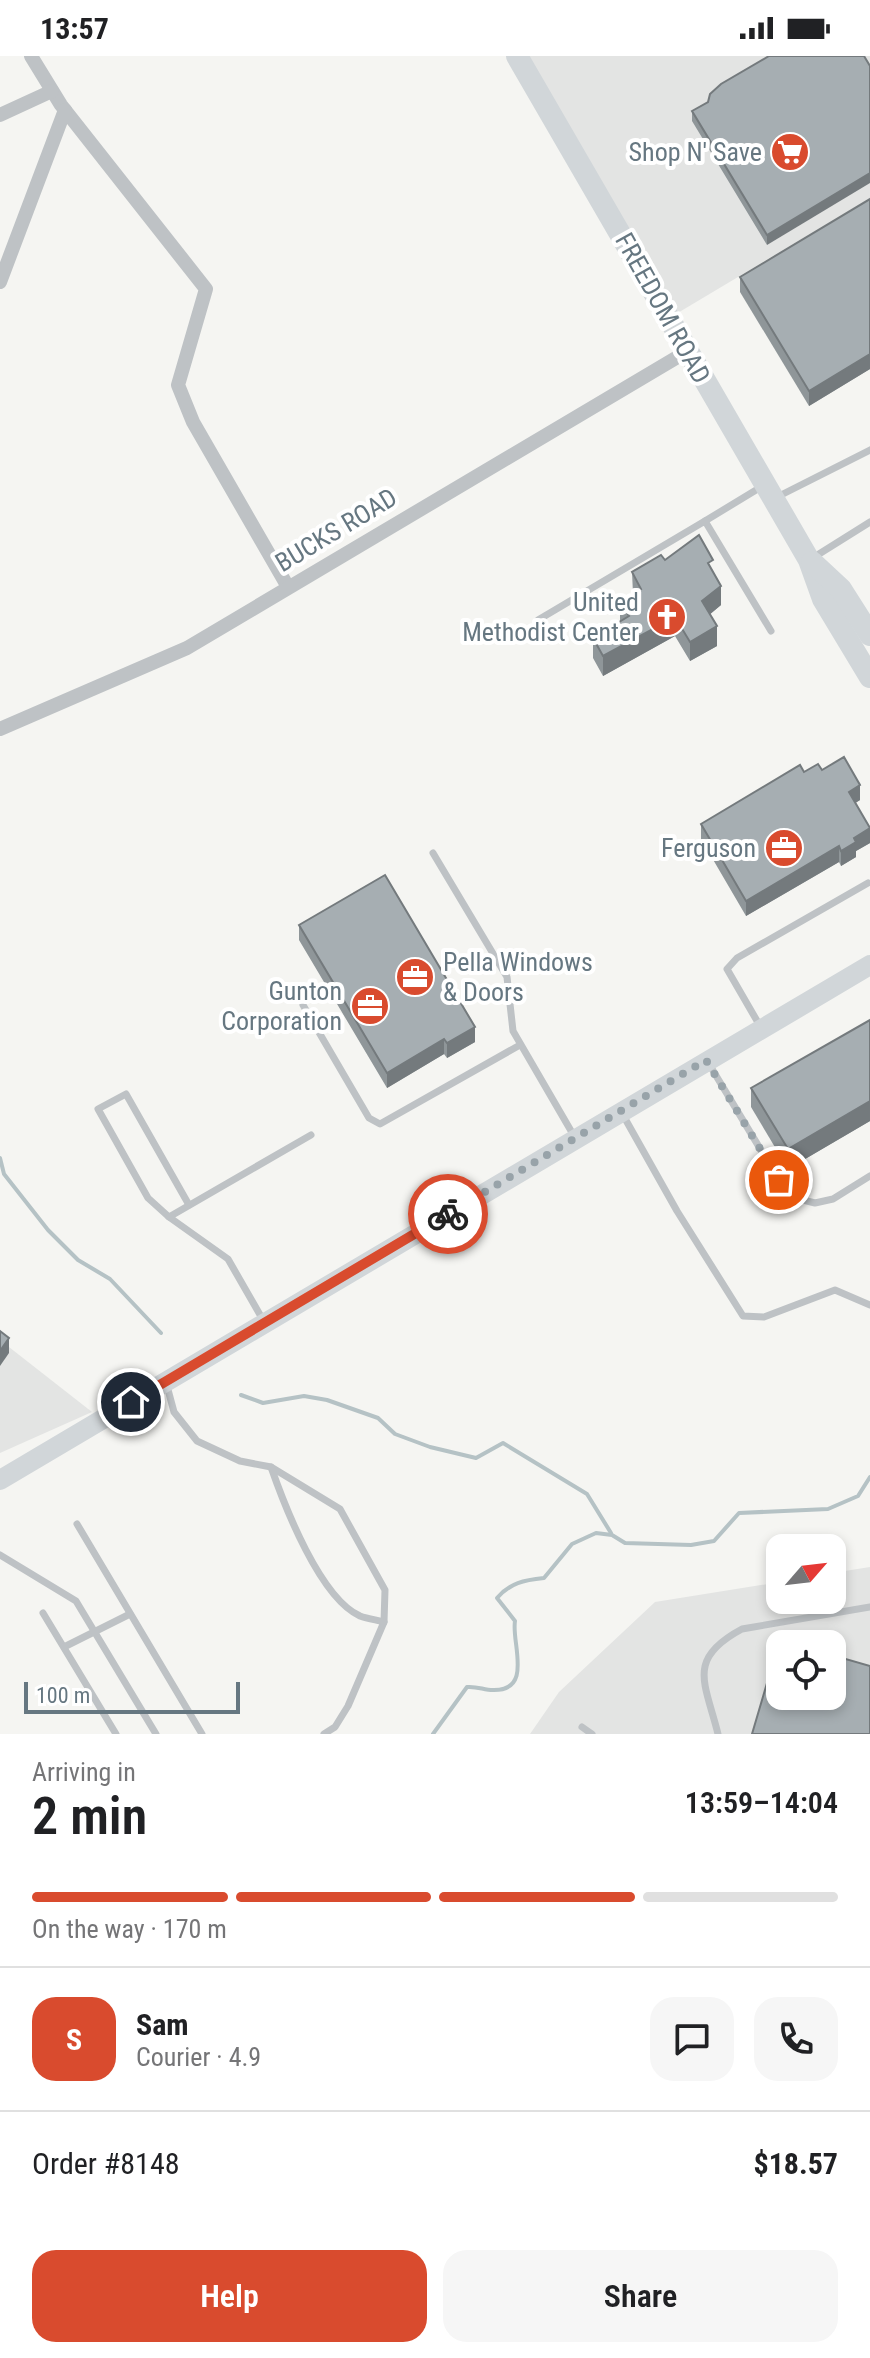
<!DOCTYPE html>
<html lang="en">
<head>
<meta charset="utf-8">
<style>
	body { margin:0; font-family:"Roboto Condensed",sans-serif; background:#f6f6f6; color:#202124; height:100vh; display:flex; flex-direction:column; font-size:30px; white-space:nowrap }
	* { box-sizing:border-box; margin:0 }
	p { font-size:26px; color:#757577 }
	.icon { flex:none; width:44px; height:44px; fill:none; stroke:currentColor; stroke-width:2; stroke-linecap:round; stroke-linejoin:round }
	.map { position:relative; height:1678px; overflow:hidden }
	.sheet { display:flex; flex-direction:column; background:#fff; flex:1 }
	.sheet>* { flex:none }
	.needle { width:52px; rotate:62deg }
	.controls { position:absolute; left:766px; top:1478px; display:grid; gap:16px }
	.controls a { display:grid; place-items:center; width:80px; height:80px; border-radius:16px; background:#fff; box-shadow:0 4px 12px #0003; font-size:40px }
	.scale { position:absolute; left:24px; bottom:20px; width:216px; box-sizing:border-box; padding-left:8px; border:4px solid #667781; border-top:0; font-size:22px; line-height:28px; white-space:nowrap; color:#667781; -webkit-text-stroke:6px #fff; paint-order:stroke }
	.pin { position:absolute; display:grid; place-items:center; width:68px; height:68px; color:#fff; margin:-34px; border:4px solid #fff; border-radius:50%; box-shadow:0 2px 8px #0007 }
	.courier { position:absolute; display:grid; place-items:center; width:80px; height:80px; margin:-40px; border:6px solid #d94b2e; border-radius:50%; background:#fff; color:#222; box-shadow:0 2px 10px #0007 }
	.summary em { font-style:normal; font-weight:600 }
	.summary div { display:flex; flex-direction:column-reverse }
	.summary { display:flex; align-items:center; justify-content:space-between; height:136px; padding:0 32px }
	h1 { font-size:52px; font-weight:600; line-height:60px }
	.bar { display:grid; grid-template-columns:repeat(4,1fr); gap:12px 8px; align-content:center; height:96px; padding:0 32px }
	.bar i { height:10px; border-radius:6px; background:#e0e0e0 }
	.bar .selected { background:#d94b2e }
	.bar p { grid-column:span 4 }
	.line { display:flex; align-items:center; gap:20px; padding:0 32px; border-top:2px solid #e0e0e0 }
	.line div { flex:1 }
	.round { display:grid; place-items:center; flex:none; width:84px; height:84px; border-radius:24px; background:#f6f6f6 }
	.action { display:flex; gap:16px; margin-top:auto; padding:16px 32px }
	.action a { flex:1; height:92px; border-radius:24px; background:#d94b2e; color:#fff; font-size:32px; font-weight:600; line-height:92px; text-align:center }
	.action a+a { background:#f6f6f6; color:#202124 }
	.status { display:flex; justify-content:space-between; align-items:center; height:56px; padding:0 40px; background:#fff; direction:ltr }
	.status svg { height:22px; fill:currentColor }
	.map>svg:first-child { display:block }
	.built { fill:#e3e4e3; fill-rule:evenodd }
	.lines { fill:none; stroke-linecap:round; stroke-linejoin:round }
	.stream { stroke:#b5c2c5; stroke-width:4 }
	.lane { stroke:#bec2c5; stroke-width:7 }
	.street { stroke:#bec2c5; stroke-width:14 }
	.secondary { stroke:#d1d6d9; stroke-width:20 }
	.primary { stroke:#d1d6d9; stroke-width:22 }
	.wall { fill:#8f9699 }
	.shaded-wall { fill:#747a7d }
	.building { fill:#a6aeb2; stroke:#747a7d; stroke-width:2 }
	.done { stroke:#98a3a9; stroke-width:8; stroke-dasharray:0 14.4 }
	.route { stroke:#d94b2e; stroke-width:10 }
	.labels { text-anchor:middle; dominant-baseline:central; stroke-width:8; stroke-linejoin:round; paint-order:stroke }
	.poi-label { font-size:26px; fill:#667781; stroke:#fff; text-anchor:end }
	.street-label { font-size:26px; fill:#667781; stroke:#fff }
</style>
</head>
<body>
<div class="status"><b>13:57</b><svg viewBox="0 0 49 12"><path d="M0 12V9h3v3zM5 12V6h3v6zM10 12V3h3v9zM15 12V0h3v12zM26 1h20v11H26zM47 4h2v5h-2z"/></svg></div>
<div class="map">
<svg width="870" height="1678" viewBox="0 0 870 1678">
	<rect width="100%" height="100%" fill="#f5f5f2"/>
	<g class="built">
		<polygon points="517,0 870,0 870,142 676,258"/>
		<polygon points="0,1284 92,1356 0,1397"/>
		<path d="M870 1511V1678H530L559 1636 655 1546 780 1526V1544H832V1517ZM780 1588H832V1640H780Z"/>
	</g>
	<g class="lines">
		<g class="stream">
			<polyline points="0,1102 4,1118 48,1174 78,1204 110,1223 161,1277"/>
			<polyline points="241,1339 263,1347 304,1340 327,1344 378,1362 395,1378 430,1391 476,1402 503,1387 587,1438 611,1477"/>
			<path d="M433 1678 467 1631C477 1630 484 1634 493 1634 534 1635 511 1586 515 1565L497 1542C510 1527 524 1524 544 1522L572 1488 596 1477 612 1479 625 1487 691 1489 714 1485 739 1457 828 1453 858 1440 870 1421"/>
		</g>
		<g class="lane">
			<polyline points="777,441 870,394"/>
			<polyline points="705,465 761,431"/>
			<polyline points="811,503 870,466"/>
			<polyline points="538,564 705,465 771,575"/>
			<polyline points="433,797 507,921 513,975 574,1080"/>
			<polyline points="303,949 369,1062 380,1068 520,989"/>
			<polyline points="760,970 727,913 737,902 868,827"/>
			<polyline points="709,1008 779,1124 795,1142 815,1147 833,1143 870,1120"/>
			<polyline points="623,1059 677,1155 743,1260 764,1261 835,1234 870,1249"/>
			<polyline points="169,1161 148,1142 98,1053 126,1038 189,1149"/>
			<polyline points="263,1264 228,1203 169,1161 311,1079"/>
			<polyline points="167,1330 174,1356 197,1385 240,1405 271,1411 340,1453 385,1534 384,1566 348,1650 335,1671 324,1678"/>
			<path d="M271 1411C285 1451 320 1542 360 1560 368 1563 377 1564 384 1566"/>
			<polyline points="77,1468 202,1678"/>
			<polyline points="0,1499 76,1545 156,1678"/>
			<polyline points="43,1557 116,1678"/>
			<polyline points="64,1591 130,1558"/>
			<polyline points="582,1671 592,1678"/>
			<path d="M718 1678C705 1626 686 1603 742 1573L870 1551"/>
		</g>
		<g class="street">
			<polyline points="31,0 61,49 206,233 178,329 193,366 288,531"/>
			<polyline points="0,59 52,35"/>
			<polyline points="0,226 65,54"/>
			<polyline points="0,673 187,592 686,296"/>
		</g>
		<polyline class="secondary" points="0,1424 870,909"/>
		<g class="primary">
			<polyline points="517,0 809,504 823,543 870,621"/>
			<polyline points="812,506 841,533 870,579"/>
		</g>
	</g>
	<g class="wall">
		<polygon points="769,0 767,189 692,65 692,55 708,46"/>
		<polygon points="870,143 870,313 809,350 740,236 740,221"/>
		<polygon points="665,504 713,515 721,549 710,558 717,590 690,605 675,580 603,620 593,602 593,582 620,565 620,545 633,538 632,516"/>
		<polygon points="804,716 860,744 855,747 870,771 870,787 856,795 856,801 841,810 839,806 746,860 701,783 701,768"/>
		<polygon points="299,869 475,986 447,1002 444,998 387,1032 299,884"/>
		<polygon points="870,964 870,1065 788,1113 751,1051 751,1032"/>
	</g>
	<g class="shaded-wall">
		<polygon points="870,117 870,127 767,189 767,179"/>
		<polygon points="870,298 870,313 809,350 809,335"/>
		<polygon points="721,530 721,549 702,565 702,545"/>
		<polygon points="675,561 675,580 603,620 603,600"/>
		<polygon points="717,570 717,590 690,605 690,586"/>
		<polygon points="860,729 860,744 849,751 849,736"/>
		<polygon points="870,772 870,787 856,795 856,801 841,810 841,795 854,782"/>
		<polygon points="839,790 839,806 746,860 746,845"/>
		<polygon points="475,971 475,986 447,1002 447,987"/>
		<polygon points="444,983 444,998 387,1032 387,1017"/>
		<polygon points="870,1045 870,1065 788,1113 788,1093"/>
		<polygon points="9,1282 9,1297 0,1310 0,1295"/>
	</g>
	<g class="building">
		<polygon points="769,0 864,0 870,10 870,117 767,179 692,55 708,46 710,38 721,28"/>
		<polygon points="870,143 870,298 809,335 740,221"/>
		<polygon points="699,479 713,504 708,507 721,530 702,545 717,570 690,586 675,561 603,600 593,582 629,560 620,545 641,533 632,516 661,499 665,504"/>
		<polygon points="844,701 860,729 849,736 870,772 854,782 856,786 841,795 839,790 746,845 701,768 800,709 804,716 818,708 822,714"/>
		<polygon points="385,819 475,971 447,987 444,983 387,1017 299,869"/>
		<polygon points="870,964 870,1045 788,1093 751,1032"/>
		<polygon points="0,1275 9,1282 0,1295"/>
		<polygon points="780,1583 796,1588 780,1588 780,1640 832,1640 832,1599 870,1610 870,1678 752,1678"/>
	</g>
	<g class="lines">
		<polyline class="done" points="448,1158 706,1004 779,1124"/>
		<polyline class="route" points="131,1346 448,1158"/>
	</g>
	<defs>
		<symbol id="supermarket-disc" viewBox="-11 -11 22 22"><circle r="9.5" fill="#d94b2e" stroke="#fff"/><path d="M-6-5.5h2.5l.6 2H6L4.5 2H-2.5L-4.4-4H-6ZM-1.5 3.2a1.3 1.3 0 1 0 .1 0ZM3 3.2a1.3 1.3 0 1 0 .1 0Z" fill="#fff"/></symbol>
		<symbol id="church-disc" viewBox="-11 -11 22 22"><circle r="9.5" fill="#d94b2e" stroke="#fff"/><path d="M-1.2-6h2.4v3.5h3.3v2.4h-3.3V6h-2.4V-.1h-3.3v-2.4h3.3Z" fill="#fff"/></symbol>
		<symbol id="office-disc" viewBox="-11 -11 22 22"><circle r="9.5" fill="#d94b2e" stroke="#fff"/><path d="M-6-3h4V-5.5h4V-3h4V5H-6ZM-1-4.5V-3h2v-1.5ZM-6 0V1H6V0Z" fill="#fff"/></symbol>
	</defs>
	<g fill-rule="evenodd">
		<use href="#supermarket-disc" x="768" y="74" width="44" height="44"/>
		<use href="#church-disc" x="645" y="539" width="44" height="44"/>
		<use href="#office-disc" x="762" y="770" width="44" height="44"/>
		<use href="#office-disc" x="393" y="899" width="44" height="44"/>
		<use href="#office-disc" x="348" y="928" width="44" height="44"/>
	</g>
	<g class="labels">
		<g class="poi-label">
			<text x="762" y="96">Shop N' Save</text>
			<text x="639" y="546">United<tspan x="639" dy="30">Methodist Center</tspan></text>
			<text x="756" y="792">Ferguson</text>
			<text x="443" y="906" text-anchor="start">Pella Windows<tspan x="443" dy="30">&amp; Doors</tspan></text>
			<text x="342" y="935">Gunton<tspan x="342" dy="30">Corporation</tspan></text>
		</g>
		<g class="street-label">
			<text transform="translate(663 252) rotate(61)">FREEDOM ROAD</text>
			<text transform="translate(336 474) rotate(-31)">BUCKS ROAD</text>
		</g>
	</g>
</svg>
<div class="controls">
<a><svg class="needle" viewBox="-14 -14 28 28"><path d="M0-13l5 13h-10z" fill="#e53935"/><path d="M0 13l5-13h-10z" fill="#757577"/></svg></a>
<a><svg class="icon" aria-label="locate" viewBox="0 0 24 24"><circle cx="12" cy="12" r="6"/><path d="M12 2v4M12 18v4M2 12h4M18 12h4"/></svg></a>
</div>
<div class="scale">100 m</div>
<div class="pin" style="left:779px;top:1124px;background:#ea580c"><svg class="icon" aria-label="bag" viewBox="0 0 24 24"><path d="M5 8h14l-1 12H6zM9 8a3 3 0 0 1 6 0"/></svg></div>
<div class="pin" style="left:131px;top:1346px;background:#1f2937"><svg class="icon" aria-label="home" viewBox="0 0 24 24"><path d="M3 11l9-7 9 7M6 9v11h12V9"/></svg></div>
<div class="courier" style="left:448px;top:1158px"><svg class="icon" aria-label="bike" viewBox="0 0 24 24"><circle cx="6" cy="16" r="4"/><circle cx="18" cy="16" r="4"/><path d="M6 16l4-8h5l3 8M10 8l3 8H6M13 5h3"/></svg></div>
</div>
<section class="sheet">
<div class="summary"><div><h1>2 min</h1><p>Arriving in</p></div><em>13:59–14:04</em></div>
<div class="bar"><i class="selected"></i><i class="selected"></i><i class="selected"></i><i></i><p>On the way · 170 m</p></div>
<div class="line" style="height:144px"><b class="round" style="background:#d94b2e;color:#fff">S</b><div><b>Sam</b><p>Courier · 4.9</p></div><a class="round"><svg class="icon" aria-label="chat" viewBox="0 0 24 24"><path d="M4 5h16v11H9l-5 4z"/></svg></a><a class="round"><svg class="icon" aria-label="phone" viewBox="0 0 24 24"><path d="M5 4h4l2 5-3 2q2 4 5 5l2-3 5 2v4C11 20 4 13 5 4z"/></svg></a></div>
<div class="line" style="height:104px"><div>Order #8148</div><b>$18.57</b></div>
<div class="action"><a>Help</a><a>Share</a></div>
</section>
</body>
</html>
